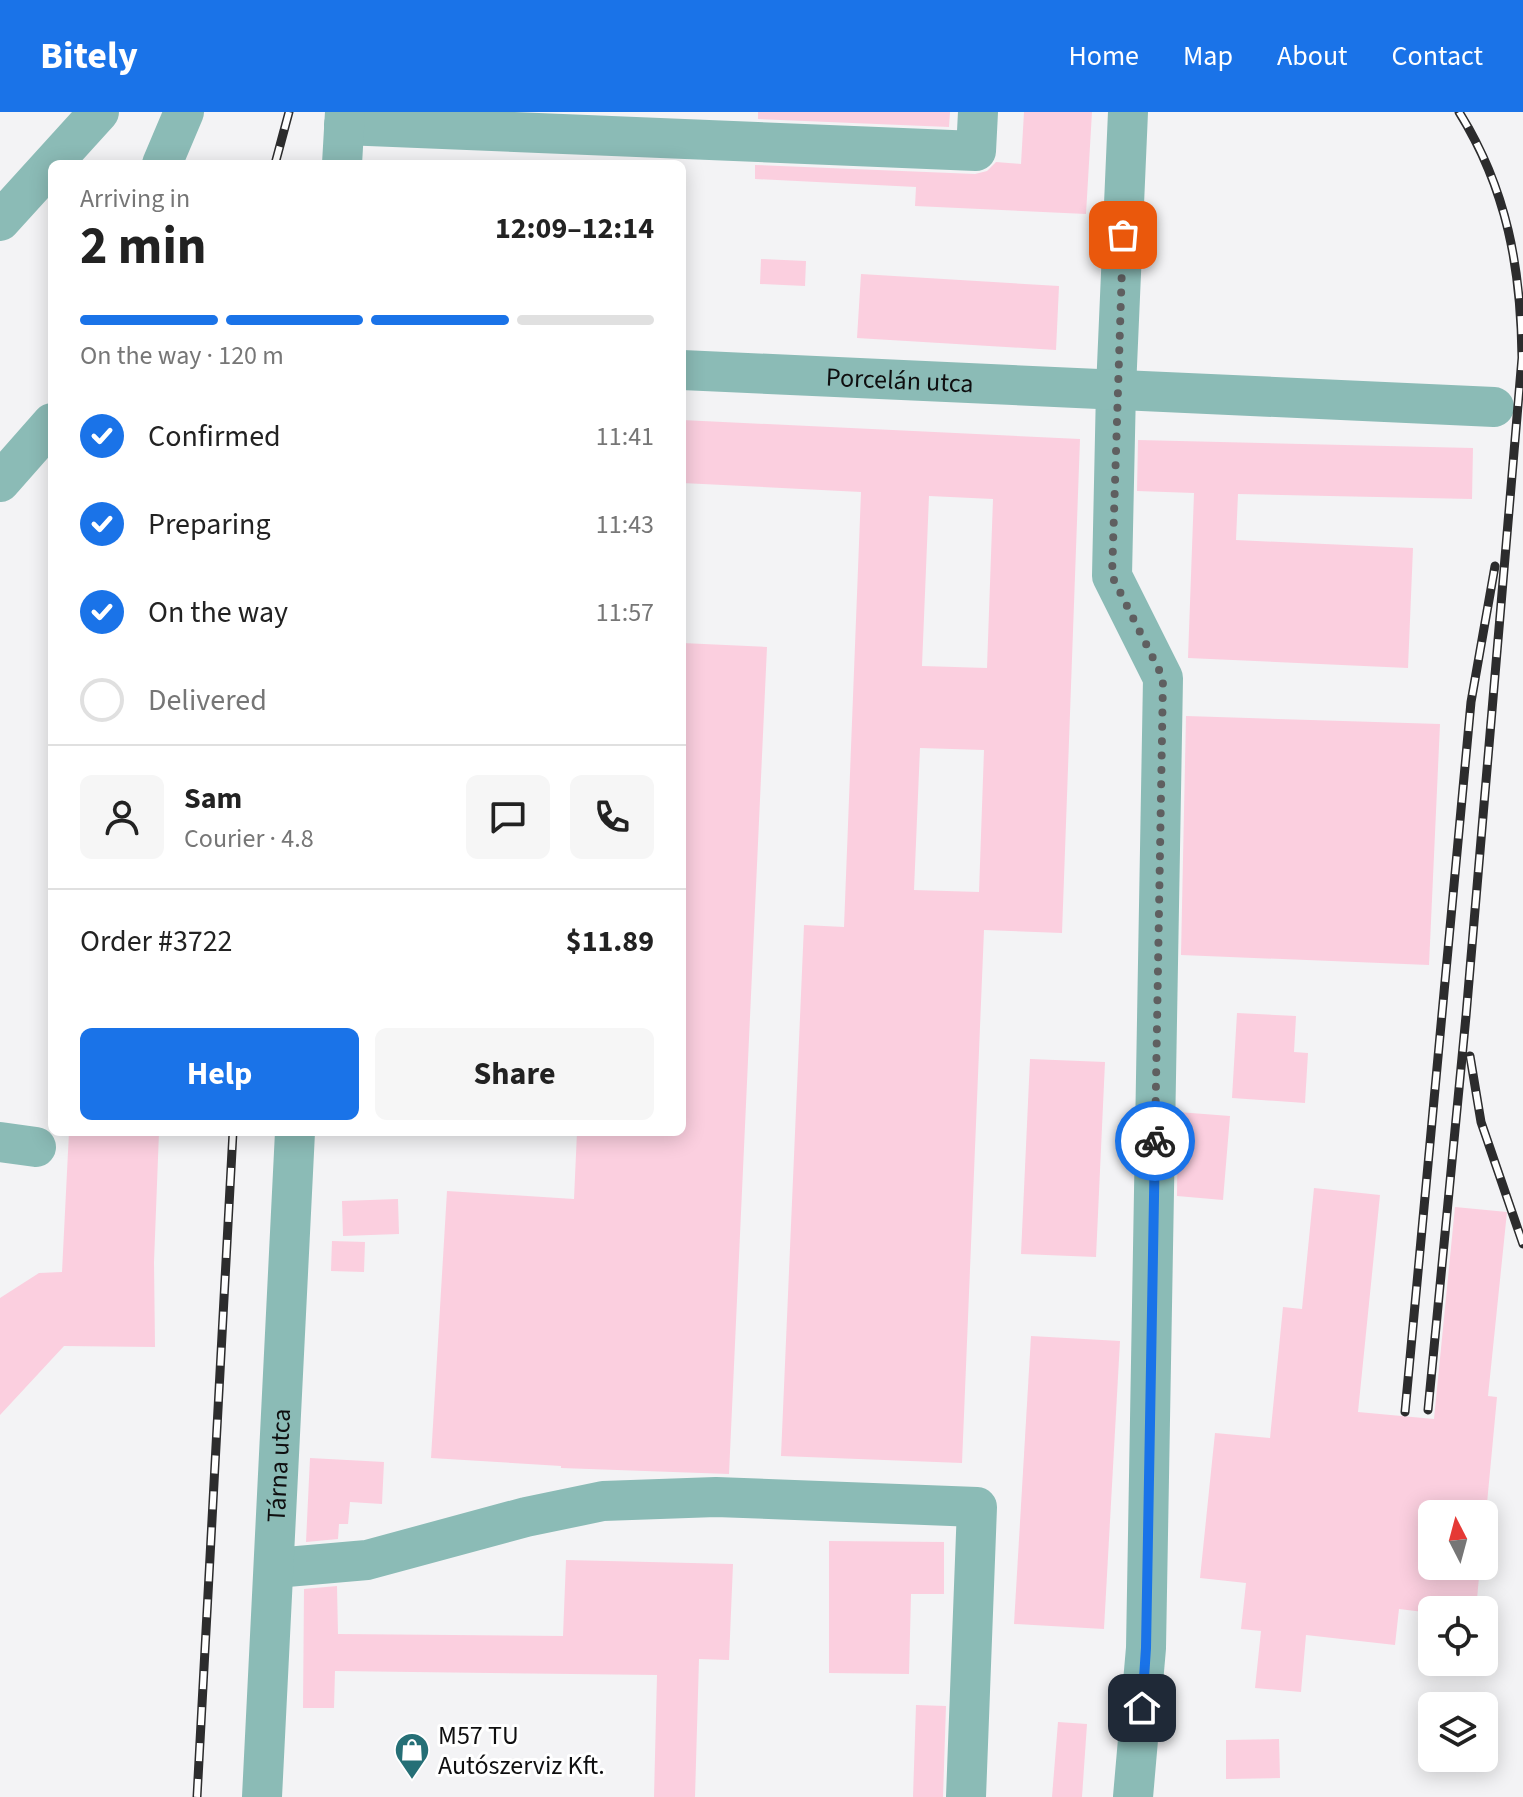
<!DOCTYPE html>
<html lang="en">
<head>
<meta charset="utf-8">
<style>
	body { margin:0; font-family:"Source Sans 3",sans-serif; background:#f6f6f6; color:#222; height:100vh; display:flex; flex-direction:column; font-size:30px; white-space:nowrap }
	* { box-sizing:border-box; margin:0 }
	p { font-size:26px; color:#767676 }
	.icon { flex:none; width:44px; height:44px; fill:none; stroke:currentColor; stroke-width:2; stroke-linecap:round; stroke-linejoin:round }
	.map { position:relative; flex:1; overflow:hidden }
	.details { position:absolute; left:48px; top:48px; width:638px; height:976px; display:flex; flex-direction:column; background:#fff; border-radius:12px; box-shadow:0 4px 20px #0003 }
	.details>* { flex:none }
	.needle { width:52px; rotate:354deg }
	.controls { position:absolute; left:1418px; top:1388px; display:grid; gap:16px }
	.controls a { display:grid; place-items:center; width:80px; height:80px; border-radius:12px; background:#fff; box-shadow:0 4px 20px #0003; font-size:40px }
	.pin { position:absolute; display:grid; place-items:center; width:68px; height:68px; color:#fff; margin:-34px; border-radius:16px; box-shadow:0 4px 12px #0006 }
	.courier { position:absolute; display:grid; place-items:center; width:80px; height:80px; margin:-40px; border:6px solid #1a73e8; border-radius:50%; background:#fff; color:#222; box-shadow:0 2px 10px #0007 }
	.overview em { font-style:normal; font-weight:700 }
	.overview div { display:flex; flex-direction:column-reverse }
	.overview { display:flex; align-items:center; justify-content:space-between; height:136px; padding:0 32px }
	h1 { font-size:52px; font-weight:700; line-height:60px }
	.bar { display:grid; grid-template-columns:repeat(4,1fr); gap:12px 8px; align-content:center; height:96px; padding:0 32px }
	.bar i { height:10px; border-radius:6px; background:#e0e0e0 }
	.bar .selected { background:#1a73e8 }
	.bar p { grid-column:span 4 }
	.line { display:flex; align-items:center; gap:20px; padding:0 32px; border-top:2px solid #e0e0e0 }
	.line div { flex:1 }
	.round { display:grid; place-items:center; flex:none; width:84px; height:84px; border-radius:12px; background:#f6f6f6 }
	ol { padding:0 32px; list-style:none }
	li { display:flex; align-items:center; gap:24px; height:88px }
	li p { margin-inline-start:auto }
	li .icon { padding:8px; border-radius:50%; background:#1a73e8; color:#fff; stroke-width:4 }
	li:last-child { color:#767676 }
	li i { width:44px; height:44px; border:4px solid #e0e0e0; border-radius:50% }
	.button { display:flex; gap:16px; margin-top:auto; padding:16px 32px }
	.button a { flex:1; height:92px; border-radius:12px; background:#1a73e8; color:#fff; font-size:32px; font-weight:700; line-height:92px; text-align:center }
	.button a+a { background:#f6f6f6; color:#222 }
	header { display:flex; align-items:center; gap:48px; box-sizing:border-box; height:112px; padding:0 40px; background:#1a73e8; color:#fff }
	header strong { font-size:38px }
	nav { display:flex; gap:44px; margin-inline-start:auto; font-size:28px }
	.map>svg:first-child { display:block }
	.building { fill:#fbcfdf; fill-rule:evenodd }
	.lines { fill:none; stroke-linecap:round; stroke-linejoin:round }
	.minor { stroke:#8bbbb6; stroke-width:40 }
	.rail-casing { stroke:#2c2c2d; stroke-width:9 }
	.rail { stroke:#fff; stroke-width:6; stroke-dasharray:18; stroke-linecap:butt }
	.done { stroke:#5f5f60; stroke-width:8; stroke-dasharray:0 14.4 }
	.route { stroke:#1a73e8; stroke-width:10 }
	.labels { text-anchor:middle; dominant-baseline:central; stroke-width:6; stroke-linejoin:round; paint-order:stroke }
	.street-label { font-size:26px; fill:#0f0f10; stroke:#fff }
	.poi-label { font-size:26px; fill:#0f0f10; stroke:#fff; text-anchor:start }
</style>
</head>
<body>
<header>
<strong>Bitely</strong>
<nav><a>Home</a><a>Map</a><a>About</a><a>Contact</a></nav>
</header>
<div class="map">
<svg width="1523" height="1685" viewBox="0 0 1523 1685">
	<rect width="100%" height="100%" fill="#f3f3f5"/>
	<g class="building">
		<polygon points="758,0 950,0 949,15 758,7"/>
		<polygon points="1024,0 1092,0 1086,102 915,94 916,75 755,67 755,53 975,62 987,59 996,50 1021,52"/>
		<polygon points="761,147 806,149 805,174 760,172"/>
		<polygon points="861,162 1059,174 1056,238 857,226"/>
		<path d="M682 308 1080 327 1062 821 984 818 962 1351 781 1344 804 813 844 815 861 380 682 371ZM929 384 993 387 987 556 922 554ZM920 636 984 638 979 780 914 778Z"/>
		<polygon points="1138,328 1473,336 1472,387 1238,382 1236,428 1413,436 1408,556 1188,546 1194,381 1137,379"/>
		<polygon points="682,531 767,535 729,1362 561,1356 561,1354 431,1346 447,1079 574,1087 577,1020 682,1020"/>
		<polygon points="1186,604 1440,612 1429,853 1181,843"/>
		<polygon points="1237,901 1296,904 1294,940 1308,941 1305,991 1232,986"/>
		<polygon points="1030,947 1105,950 1096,1145 1021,1142"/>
		<polygon points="1178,1000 1230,1004 1223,1088 1177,1084"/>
		<polygon points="69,1020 159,1020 154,1150 155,1235 64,1234 0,1303 0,1186 39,1161 62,1160"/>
		<polygon points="1314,1076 1380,1083 1358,1300 1434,1307 1455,1095 1507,1100 1488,1284 1497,1285 1486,1402 1432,1402 1432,1454 1480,1454 1476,1498 1432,1498 1432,1501 1399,1497 1395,1533 1306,1523 1301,1580 1255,1576 1261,1519 1241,1517 1246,1471 1200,1466 1215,1321 1270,1326 1283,1195 1302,1197"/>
		<polygon points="398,1087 399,1122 343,1124 342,1089"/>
		<polygon points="332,1129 365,1130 364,1160 331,1159"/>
		<polygon points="1031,1224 1120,1229 1104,1517 1014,1512"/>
		<polygon points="310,1346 384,1350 382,1392 350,1390 348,1412 339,1412 338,1427 306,1430"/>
		<polygon points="829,1429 944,1430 944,1482 911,1482 909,1562 829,1561"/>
		<polygon points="566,1448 733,1452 729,1548 699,1547 695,1685 654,1685 657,1563 335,1559 334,1596 303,1596 304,1477 337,1474 338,1522 563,1524"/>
		<polygon points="916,1593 946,1594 943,1685 913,1685"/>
		<polygon points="1058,1610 1087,1612 1082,1685 1052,1685"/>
		<polygon points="1279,1627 1280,1666 1226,1667 1226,1628"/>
	</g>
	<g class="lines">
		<g class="minor">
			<polyline points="1128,0 1116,277 1112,464 1163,566 1146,1536 1133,1685"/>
			<polyline points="344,13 976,39 978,0"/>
			<polyline points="162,52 184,0"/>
			<polyline points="342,52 345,0"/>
			<polyline points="0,109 99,0"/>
			<path id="s1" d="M682 258 1494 295"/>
			<polyline points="0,370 52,311"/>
			<polyline points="0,1030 36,1035"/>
			<polyline points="275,1456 367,1448 526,1405 603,1389 716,1385 977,1395 966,1685"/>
			<path id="s2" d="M262 1685 295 1020"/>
		</g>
		<defs>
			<g id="rail">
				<polyline points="275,52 289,0"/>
				<polyline points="1470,944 1481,1010 1523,1132"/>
				<path d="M1428 1298 1466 904 1522 246C1521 156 1507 77 1459 0"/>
				<polyline points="1405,1300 1471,590 1495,454"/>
				<polyline points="197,1685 233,1020"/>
			</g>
		</defs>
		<use href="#rail" class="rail-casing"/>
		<use href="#rail" class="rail"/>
	</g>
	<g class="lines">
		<polyline class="done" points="1123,123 1112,464 1163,566 1155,1029"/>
		<polyline class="route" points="1142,1596 1146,1536 1155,1029"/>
	</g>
	<defs>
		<symbol id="shop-pin" viewBox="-11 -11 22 30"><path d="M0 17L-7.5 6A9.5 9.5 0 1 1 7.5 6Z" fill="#256f76" stroke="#fff"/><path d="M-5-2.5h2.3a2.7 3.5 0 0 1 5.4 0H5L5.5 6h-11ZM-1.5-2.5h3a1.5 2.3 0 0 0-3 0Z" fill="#fff"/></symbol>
	</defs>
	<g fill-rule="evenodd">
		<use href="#shop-pin" x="392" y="1618" width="40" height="54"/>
	</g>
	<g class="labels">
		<g class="street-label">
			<text stroke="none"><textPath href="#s1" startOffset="218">Porcelán utca</textPath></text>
			<text stroke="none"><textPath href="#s2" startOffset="332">Tárna utca</textPath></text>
		</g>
		<g class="poi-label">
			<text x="438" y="1623">M57 TU<tspan x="438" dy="30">Autószerviz Kft.</tspan></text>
		</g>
	</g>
</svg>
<div class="controls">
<a><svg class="needle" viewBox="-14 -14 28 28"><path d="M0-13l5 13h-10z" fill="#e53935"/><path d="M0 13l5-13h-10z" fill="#767676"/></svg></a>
<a><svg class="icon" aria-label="locate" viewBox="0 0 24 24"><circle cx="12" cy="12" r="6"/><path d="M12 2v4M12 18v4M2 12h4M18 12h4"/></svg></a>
<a><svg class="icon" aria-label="layers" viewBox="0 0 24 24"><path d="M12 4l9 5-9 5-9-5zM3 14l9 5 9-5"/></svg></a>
</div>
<div class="pin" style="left:1123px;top:123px;background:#ea580c"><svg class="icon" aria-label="bag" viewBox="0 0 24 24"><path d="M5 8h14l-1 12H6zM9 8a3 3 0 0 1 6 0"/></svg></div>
<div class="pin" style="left:1142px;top:1596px;background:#1f2937"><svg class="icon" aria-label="home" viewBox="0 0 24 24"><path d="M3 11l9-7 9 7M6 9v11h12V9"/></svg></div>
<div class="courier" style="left:1155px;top:1029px"><svg class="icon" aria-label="bike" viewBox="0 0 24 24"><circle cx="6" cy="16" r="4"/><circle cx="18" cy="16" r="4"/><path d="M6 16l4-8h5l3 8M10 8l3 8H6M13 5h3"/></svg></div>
<section class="details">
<div class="overview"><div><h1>2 min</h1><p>Arriving in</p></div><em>12:09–12:14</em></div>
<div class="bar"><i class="selected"></i><i class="selected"></i><i class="selected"></i><i></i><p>On the way · 120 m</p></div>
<ol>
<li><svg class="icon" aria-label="check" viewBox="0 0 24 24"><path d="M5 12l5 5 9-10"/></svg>Confirmed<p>11:41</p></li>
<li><svg class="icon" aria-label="check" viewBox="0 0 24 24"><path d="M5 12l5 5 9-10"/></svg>Preparing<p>11:43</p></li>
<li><svg class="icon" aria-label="check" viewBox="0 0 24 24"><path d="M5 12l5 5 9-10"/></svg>On the way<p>11:57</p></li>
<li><i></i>Delivered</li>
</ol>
<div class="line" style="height:144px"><a class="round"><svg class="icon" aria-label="person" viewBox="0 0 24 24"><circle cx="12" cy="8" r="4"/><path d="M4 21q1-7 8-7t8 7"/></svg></a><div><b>Sam</b><p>Courier · 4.8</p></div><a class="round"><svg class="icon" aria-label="chat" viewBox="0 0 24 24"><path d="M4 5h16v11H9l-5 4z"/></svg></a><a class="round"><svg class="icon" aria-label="phone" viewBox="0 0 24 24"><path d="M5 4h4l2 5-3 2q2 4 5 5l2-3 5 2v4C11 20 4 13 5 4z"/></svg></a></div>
<div class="line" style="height:104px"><div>Order #3722</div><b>$11.89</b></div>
<div class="button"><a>Help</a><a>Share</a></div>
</section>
</div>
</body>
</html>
